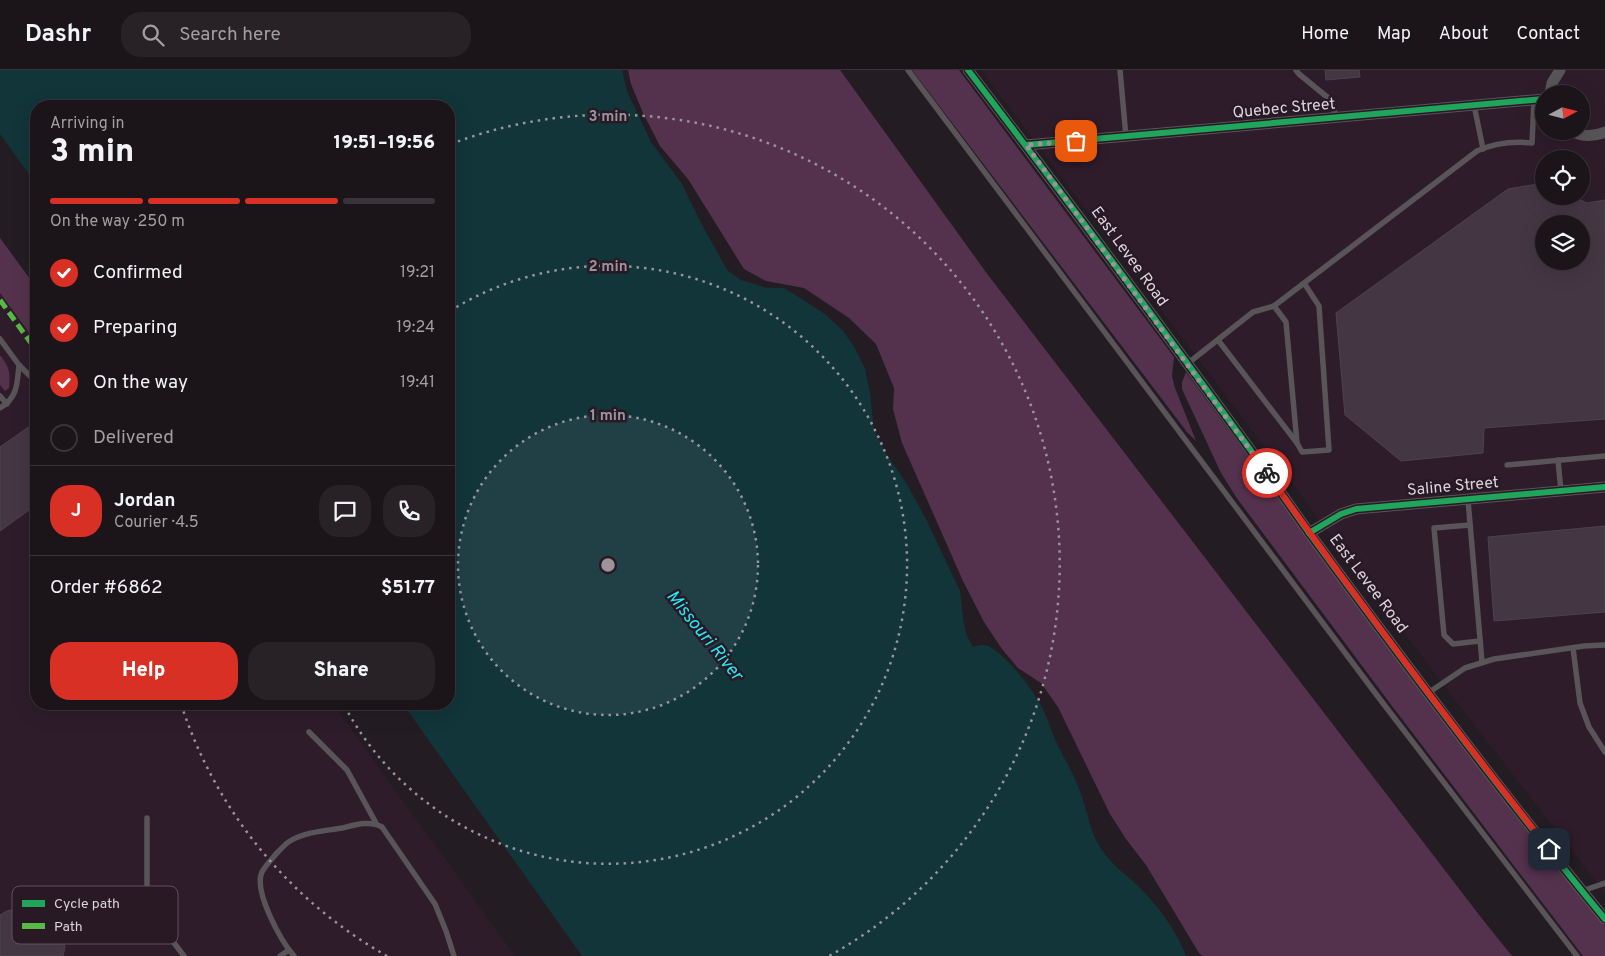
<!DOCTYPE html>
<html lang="en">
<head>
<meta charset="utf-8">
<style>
	body { margin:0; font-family:Overpass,sans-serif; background:#282227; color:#f1f3f6; height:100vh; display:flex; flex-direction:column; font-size:19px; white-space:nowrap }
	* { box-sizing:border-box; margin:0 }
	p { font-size:16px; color:#a09fa2 }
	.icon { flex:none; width:28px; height:28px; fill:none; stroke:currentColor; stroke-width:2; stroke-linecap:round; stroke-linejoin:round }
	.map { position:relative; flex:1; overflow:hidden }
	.details { position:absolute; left:30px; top:30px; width:425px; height:610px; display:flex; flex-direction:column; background:#1b151a; border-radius:20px; box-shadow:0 5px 20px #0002,0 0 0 1px #393439 }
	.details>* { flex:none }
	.needle { width:32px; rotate:83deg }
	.controls { position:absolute; left:1535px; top:15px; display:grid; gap:10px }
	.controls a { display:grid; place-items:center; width:55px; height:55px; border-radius:50%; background:#1b151a; box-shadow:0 5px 20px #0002,0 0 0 1px #393439; font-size:25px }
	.pin { position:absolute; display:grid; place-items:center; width:42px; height:42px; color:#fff; margin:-21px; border-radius:10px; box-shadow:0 2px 8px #0006 }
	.courier { position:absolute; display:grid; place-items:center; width:50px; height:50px; margin:-25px; border:4px solid #d93025; border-radius:50%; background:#fff; color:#222; box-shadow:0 1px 6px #0007 }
	.overview em { font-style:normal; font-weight:800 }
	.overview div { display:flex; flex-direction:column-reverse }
	.overview { display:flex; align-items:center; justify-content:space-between; height:85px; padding:0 20px }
	h1 { font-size:32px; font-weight:800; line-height:38px }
	.bar { display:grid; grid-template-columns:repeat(4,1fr); gap:8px 5px; align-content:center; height:60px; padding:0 20px }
	.bar i { height:6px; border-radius:4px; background:#393439 }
	.bar .on { background:#d93025 }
	.bar p { grid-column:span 4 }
	.line { display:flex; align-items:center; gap:12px; padding:0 20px; border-top:1px solid #393439 }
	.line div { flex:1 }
	.round { display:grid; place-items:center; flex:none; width:52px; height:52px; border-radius:20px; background:#282227 }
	ol { padding:0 20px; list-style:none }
	li { display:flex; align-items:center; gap:15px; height:55px }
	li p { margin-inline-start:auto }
	li .icon { padding:5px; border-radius:50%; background:#d93025; color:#fff; stroke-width:4 }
	li:last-child { color:#a09fa2 }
	li i { width:28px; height:28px; border:2px solid #393439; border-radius:50% }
	.button { display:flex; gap:10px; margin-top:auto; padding:10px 20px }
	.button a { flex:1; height:58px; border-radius:20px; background:#d93025; color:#fff; font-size:20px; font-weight:800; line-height:58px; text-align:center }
	.button a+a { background:#282227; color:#f1f3f6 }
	header { display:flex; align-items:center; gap:30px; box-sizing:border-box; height:70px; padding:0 25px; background:#1b151a; border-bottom:1px solid #393439 }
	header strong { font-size:24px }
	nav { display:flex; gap:28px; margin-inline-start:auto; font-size:18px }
	.search { width:350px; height:45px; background:#282227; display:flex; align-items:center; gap:12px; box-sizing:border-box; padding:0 18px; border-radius:20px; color:#a09fa2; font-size:19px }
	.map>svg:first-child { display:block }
	.built { fill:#2e1c2b; fill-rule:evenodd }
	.green { fill:#54324d }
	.water { fill:#113539 }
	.building { fill:#453643; stroke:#4b444a; fill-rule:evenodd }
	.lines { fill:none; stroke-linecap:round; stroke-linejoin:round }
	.lane { stroke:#585457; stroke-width:5.5 }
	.street { stroke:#585457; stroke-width:11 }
	.quiet { stroke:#58b947; stroke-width:5; stroke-dasharray:10 5; stroke-linecap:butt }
	.cycleway-casing { stroke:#281925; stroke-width:9 }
	.cycleway { stroke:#20a55d; stroke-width:6 }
	.done { stroke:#9c939b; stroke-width:5; stroke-dasharray:0 9 }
	.route { stroke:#d93025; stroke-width:6 }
	.ring { fill:none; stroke:#9c939b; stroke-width:2.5; stroke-dasharray:2.5 5 }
	.labels { text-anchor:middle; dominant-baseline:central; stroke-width:5; stroke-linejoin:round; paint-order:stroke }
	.street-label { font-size:16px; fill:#ddd3db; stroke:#281925 }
	.water-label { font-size:18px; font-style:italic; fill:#22ebf7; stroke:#281925 }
	.key { fill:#281925; stroke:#5e515c; stroke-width:1 }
	.key-label { font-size:14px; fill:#ddd3db }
	.centre { fill:#9c939b; stroke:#281925; stroke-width:2.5 }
	.ring-label { font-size:15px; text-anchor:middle; font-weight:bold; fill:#9c939b; stroke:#281925; stroke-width:5; stroke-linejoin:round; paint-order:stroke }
</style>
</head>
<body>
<header>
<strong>Dashr</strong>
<div class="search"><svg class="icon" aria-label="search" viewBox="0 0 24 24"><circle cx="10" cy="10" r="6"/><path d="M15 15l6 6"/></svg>Search here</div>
<nav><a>Home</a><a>Map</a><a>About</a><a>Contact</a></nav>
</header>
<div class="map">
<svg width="1605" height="886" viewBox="0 0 1605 886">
	<rect width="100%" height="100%" fill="#241c23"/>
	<g class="built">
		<path d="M981 0H1605V823L1451 625ZM1544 24H1581V61H1544ZM1544 89H1581V126H1544ZM1544 154H1581V191H1544Z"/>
		<polygon points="0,223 36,272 36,634 333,634 515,886 0,886"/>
	</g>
	<g class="green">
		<polygon points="628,0 840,0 988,205 1483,850 1512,886 1203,886 1199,883 1146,795 1126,769 1110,744 1058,637 1041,613 1018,598 1002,579 984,552 963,511 902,373 893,339 894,318 876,274 849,248 804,218 766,211 744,199 688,109 660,76 643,43 631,14"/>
		<polygon points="912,0 959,0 1174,287 1172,306 1175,318 1196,371 1187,362"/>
		<polygon points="0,168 36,217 36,272 0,223"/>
		<path d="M0 285C10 298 10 302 9 318L5 321 0 315Z"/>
		<polygon points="1186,302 1414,611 1605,856 1605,886 1583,886 1392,636 1236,427 1221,403 1182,319 1182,312"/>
	</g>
	<path class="water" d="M0 0H622L627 21 651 72 682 114 700 151 727 200 741 210 767 218H784L800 228 825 244 843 261 855 278 865 299 870 323 874 360 887 385 907 414 926 449 960 521 964 555 967 566 973 577C979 575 984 574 990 577 1008 587 1033 620 1042 637 1048 650 1052 663 1058 676 1066 691 1075 707 1081 724 1088 742 1090 764 1102 780 1111 794 1125 804 1137 815 1157 834 1176 860 1186 886H582L403 634H449V36H36V114L0 64Z"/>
	<g class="building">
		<polygon points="1325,0 1359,0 1360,7 1326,10"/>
		<path d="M1544 113V126H1572L1587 133 1605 130V349L1484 358 1483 383 1401 391 1345 345 1336 243 1508 119ZM1544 154H1581V191H1544Z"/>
		<polygon points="30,356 36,364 36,435 0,461 0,377"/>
		<polygon points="1605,456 1605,542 1494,551 1488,467"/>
		<polygon points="21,838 39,841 51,849 59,859 65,877 63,886 0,886 0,845 7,841"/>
	</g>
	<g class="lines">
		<g class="lane">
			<polyline points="908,0 1379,628 1577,886"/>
			<polyline points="1120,0 1126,67"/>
			<polyline points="1296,0 1299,4 1332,31 1336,48"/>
			<polyline points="1474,35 1483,79"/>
			<polyline points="1274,236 1286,252 1297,373 1302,382 1329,380 1319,236 1304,213"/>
			<polyline points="0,269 19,295 36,312"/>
			<polyline points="1218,270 1297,373"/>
			<path d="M1187 294 1253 242 1274 236 1477 81C1495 73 1512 71 1532 73L1534 30"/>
			<polyline points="0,326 7,334"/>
			<path d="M0 338C18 327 17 314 19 295"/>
			<polyline points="1558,390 1561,421"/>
			<polyline points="1507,395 1605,386"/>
			<polyline points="1468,430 1482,592"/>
			<polyline points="1470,455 1434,458 1444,565 1453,574 1480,571"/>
			<polyline points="1573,578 1580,633 1589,657 1605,682"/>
			<polyline points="1428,623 1465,598 1494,589 1584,576 1605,575"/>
			<polyline points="309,662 347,700 376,753"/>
			<polyline points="147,748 147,826 155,848 184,886"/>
			<polyline points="1582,821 1605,813"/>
			<polyline points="280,886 289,880"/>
			<path d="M294 886C281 871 253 821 262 802 265 796 272 789 276 784 280 780 285 774 290 771 305 762 324 761 342 758 355 755 370 750 382 757L435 834 446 861 454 886"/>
		</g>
		<g class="street">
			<path d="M968 0C1059 119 1148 239 1236 360 1261 394 1285 429 1310 464 1405 594 1502 724 1605 849"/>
			<polyline points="1550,24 1552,13 1560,0"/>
			<path d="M1571 61C1582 67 1593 67 1605 62"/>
			<polyline points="1026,75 1544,29"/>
			<polyline points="1309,463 1341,444 1356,439 1605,417"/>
		</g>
		<polyline class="quiet" points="0,230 36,280"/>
		<defs>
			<g id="cycleway">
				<path d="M968 0C1059 119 1148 239 1236 360 1261 394 1285 429 1310 464 1405 594 1502 724 1605 849"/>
				<polyline points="1026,75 1544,29"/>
				<polyline points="1309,463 1341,444 1356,439 1605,417"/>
			</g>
		</defs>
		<use href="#cycleway" class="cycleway-casing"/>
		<use href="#cycleway" class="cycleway"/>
	</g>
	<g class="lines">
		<polyline class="done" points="1076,71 1026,75 1267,403"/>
		<path class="route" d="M1267 403C1358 531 1452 656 1549 779"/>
	</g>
	<circle cx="608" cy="495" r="150" fill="#9c939b" fill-opacity=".12"/>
	<g class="ring">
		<circle cx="608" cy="495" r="150"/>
		<path d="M450 241A299 299 0 1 1 344 635"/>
		<path d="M387 886A449 449 0 0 1 182 637M451 74A449 449 0 0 1 829 886"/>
	</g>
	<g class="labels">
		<g class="street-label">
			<text transform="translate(1284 39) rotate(-5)">Quebec Street</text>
			<text transform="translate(1129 187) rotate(54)">East Levee Road</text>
			<text transform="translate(1453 417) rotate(-5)">Saline Street</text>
			<text transform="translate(1368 514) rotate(53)">East Levee Road</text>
		</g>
		<g class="water-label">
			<text transform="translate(704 566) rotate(51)">Missouri River</text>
		</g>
	</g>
	<rect x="12" y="816" width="166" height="58" rx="8" class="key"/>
	<rect x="22" y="830" width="23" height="7" fill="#20a55d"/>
	<rect x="22" y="853" width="23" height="6" fill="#58b947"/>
	<g class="key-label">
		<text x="54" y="838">Cycle path</text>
		<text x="54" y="861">Path</text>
	</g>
	<circle cx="608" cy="495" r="8" class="centre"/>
	<g class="ring-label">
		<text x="608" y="51">3 min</text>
		<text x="608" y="201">2 min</text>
		<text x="608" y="350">1 min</text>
	</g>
</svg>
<div class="controls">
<a><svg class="needle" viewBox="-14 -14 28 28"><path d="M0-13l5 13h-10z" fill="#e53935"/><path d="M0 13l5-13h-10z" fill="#a09fa2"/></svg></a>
<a><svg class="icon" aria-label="locate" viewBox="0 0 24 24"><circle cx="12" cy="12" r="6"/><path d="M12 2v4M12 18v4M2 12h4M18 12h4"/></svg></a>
<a><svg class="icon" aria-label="layers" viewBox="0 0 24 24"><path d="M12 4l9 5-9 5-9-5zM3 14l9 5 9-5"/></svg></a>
</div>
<div class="pin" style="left:1076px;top:71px;background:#ea580c"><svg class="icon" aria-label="bag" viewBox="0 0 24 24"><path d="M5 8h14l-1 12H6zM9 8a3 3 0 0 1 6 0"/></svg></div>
<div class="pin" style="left:1549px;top:779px;background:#1f2937"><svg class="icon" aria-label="home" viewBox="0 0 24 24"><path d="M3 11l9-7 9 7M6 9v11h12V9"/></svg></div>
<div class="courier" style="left:1267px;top:403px"><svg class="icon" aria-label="bike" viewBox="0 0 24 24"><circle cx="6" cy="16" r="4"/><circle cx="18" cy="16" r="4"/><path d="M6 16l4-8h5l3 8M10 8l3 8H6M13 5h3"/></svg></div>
<section class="details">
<div class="overview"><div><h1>3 min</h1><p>Arriving in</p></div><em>19:51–19:56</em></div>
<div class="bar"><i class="on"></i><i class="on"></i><i class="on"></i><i></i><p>On the way · 250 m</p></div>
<ol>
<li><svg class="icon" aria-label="check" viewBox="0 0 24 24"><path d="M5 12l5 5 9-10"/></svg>Confirmed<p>19:21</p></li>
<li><svg class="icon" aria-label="check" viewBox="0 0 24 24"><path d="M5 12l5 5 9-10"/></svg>Preparing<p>19:24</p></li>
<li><svg class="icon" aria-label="check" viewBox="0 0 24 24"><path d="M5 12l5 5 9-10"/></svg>On the way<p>19:41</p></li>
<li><i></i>Delivered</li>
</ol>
<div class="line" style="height:90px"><b class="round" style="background:#d93025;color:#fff">J</b><div><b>Jordan</b><p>Courier · 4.5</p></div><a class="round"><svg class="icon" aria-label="chat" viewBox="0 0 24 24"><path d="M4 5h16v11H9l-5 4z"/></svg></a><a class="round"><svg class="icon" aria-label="phone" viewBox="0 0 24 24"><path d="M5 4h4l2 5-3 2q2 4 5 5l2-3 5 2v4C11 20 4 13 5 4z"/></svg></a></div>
<div class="line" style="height:65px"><div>Order #6862</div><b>$51.77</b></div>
<div class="button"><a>Help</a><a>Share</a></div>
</section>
</div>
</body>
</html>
